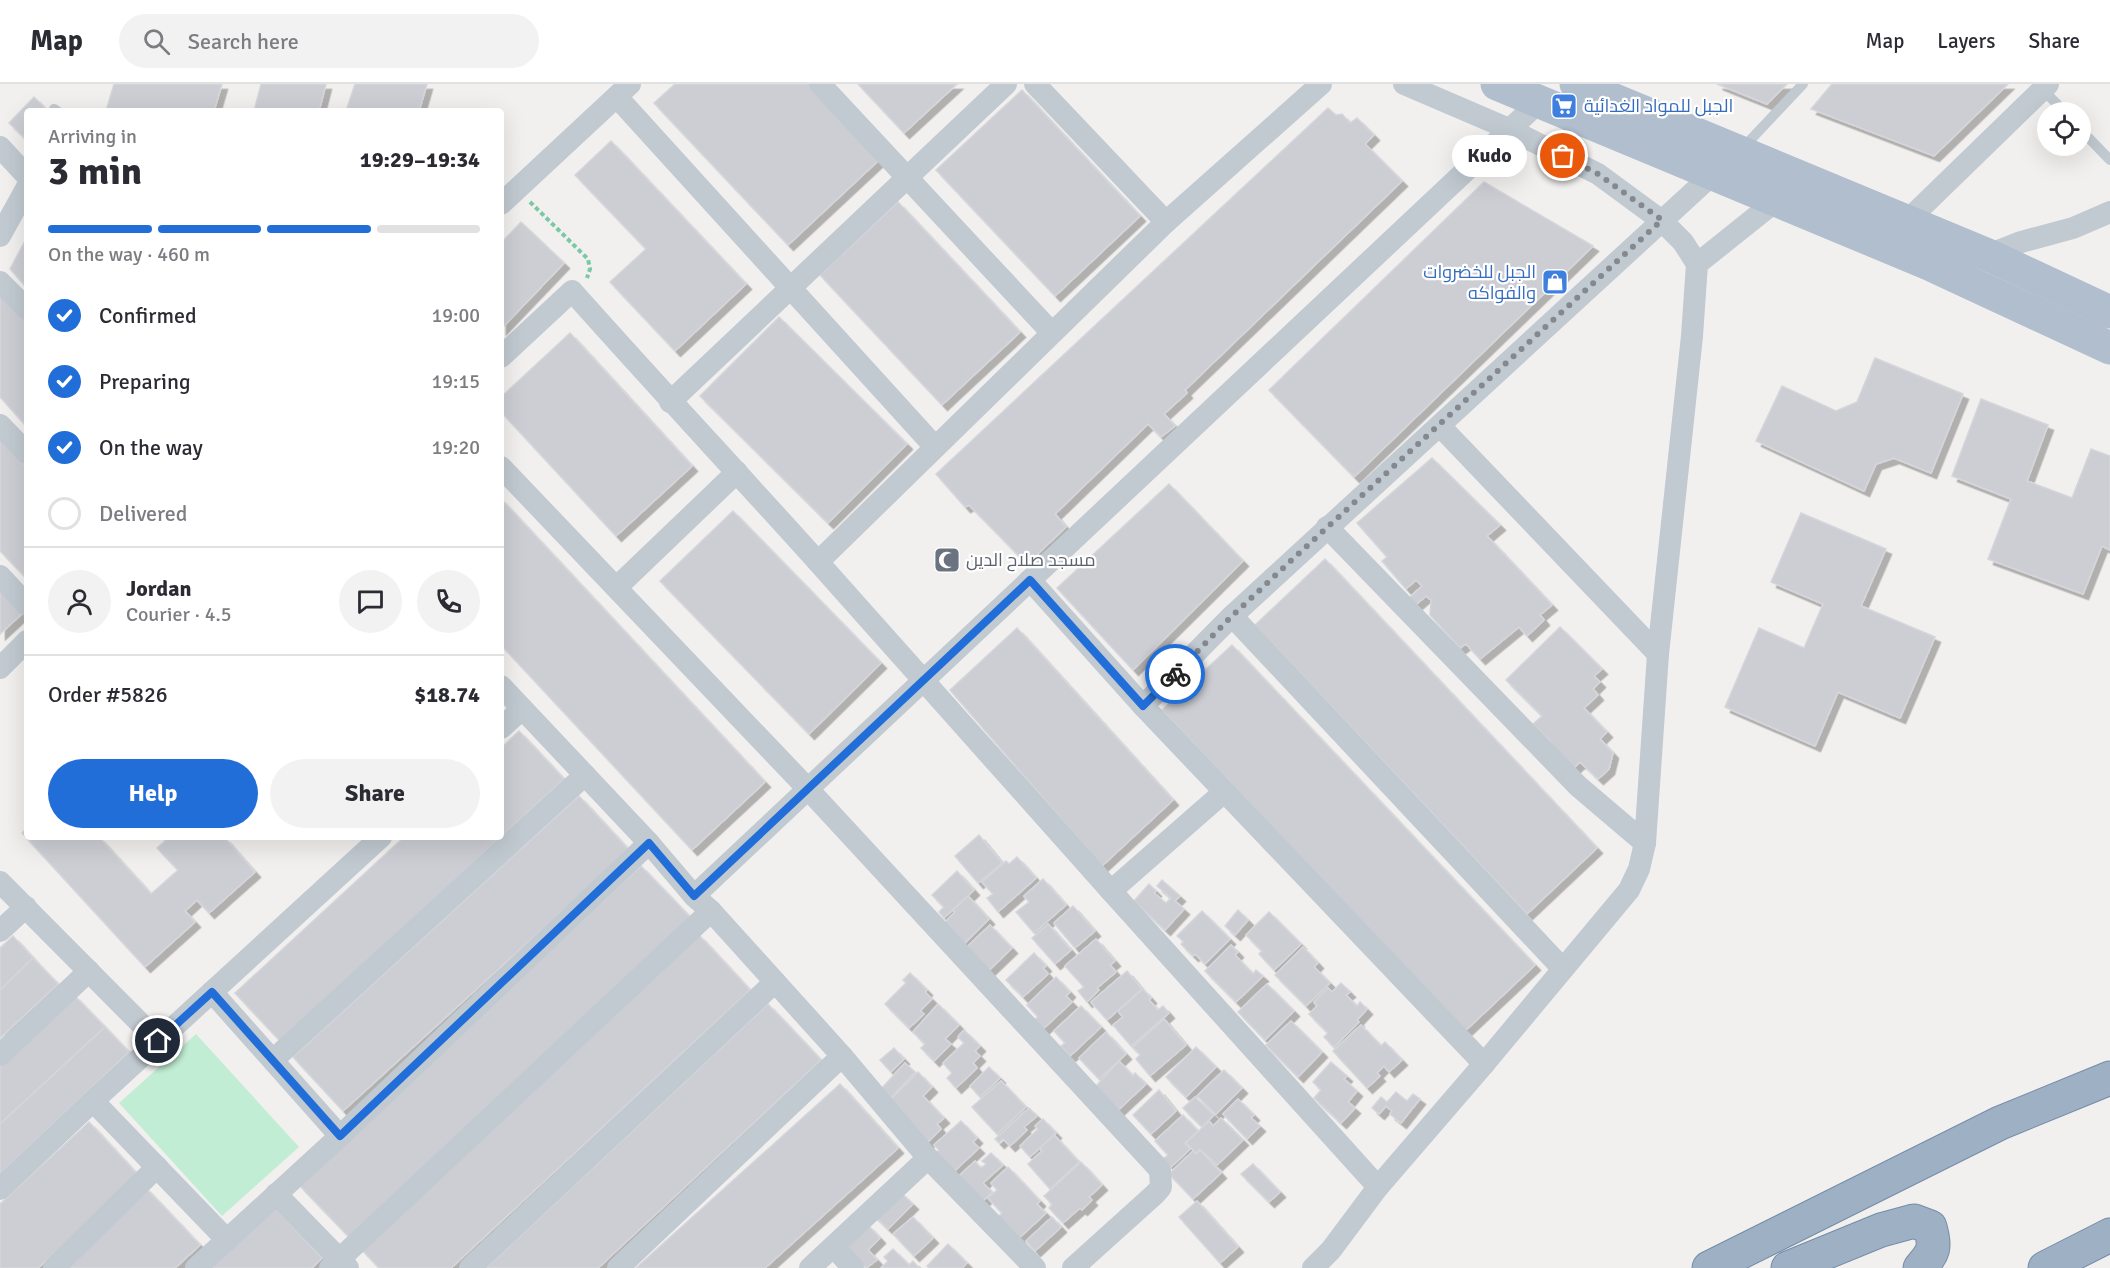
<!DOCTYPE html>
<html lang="en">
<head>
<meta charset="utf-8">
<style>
	body { margin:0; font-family:Signika,Cairo,sans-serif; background:#f2f2f3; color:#2b2b33; height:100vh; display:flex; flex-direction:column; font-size:22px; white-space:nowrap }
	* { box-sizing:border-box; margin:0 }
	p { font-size:20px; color:#7c7c81 }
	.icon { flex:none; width:33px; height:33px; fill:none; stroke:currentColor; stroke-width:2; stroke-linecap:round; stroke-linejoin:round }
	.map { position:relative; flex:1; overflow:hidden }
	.side { position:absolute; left:24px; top:24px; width:480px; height:732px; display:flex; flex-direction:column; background:#fff; border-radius:6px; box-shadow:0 6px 24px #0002 }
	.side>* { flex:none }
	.buttons { position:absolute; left:2037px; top:18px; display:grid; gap:12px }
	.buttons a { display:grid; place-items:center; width:54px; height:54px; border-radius:50%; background:#fff; box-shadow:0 6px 24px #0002; font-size:30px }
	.pin { position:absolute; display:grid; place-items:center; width:51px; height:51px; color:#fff; margin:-26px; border:3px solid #fff; border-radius:50%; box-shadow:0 2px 6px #0007 }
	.courier { position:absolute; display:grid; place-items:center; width:60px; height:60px; margin:-30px; border:4px solid #226ed9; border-radius:50%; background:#fff; color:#222; box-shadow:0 2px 8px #0007 }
	.bubble { position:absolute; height:42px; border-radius:21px; background:#fff; box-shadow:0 6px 24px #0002; font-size:20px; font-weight:700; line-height:42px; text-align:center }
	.head em { font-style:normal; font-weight:700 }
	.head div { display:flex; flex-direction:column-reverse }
	.head { display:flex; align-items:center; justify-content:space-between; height:102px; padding:0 24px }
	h1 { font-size:39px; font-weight:700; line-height:45px }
	.bar { display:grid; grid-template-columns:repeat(4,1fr); gap:9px 6px; align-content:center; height:72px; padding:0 24px }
	.bar i { height:8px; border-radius:4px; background:#e1e1e2 }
	.bar .current { background:#226ed9 }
	.bar p { grid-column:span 4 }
	.line { display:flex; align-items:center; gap:15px; padding:0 24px; border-top:2px solid #e1e1e2 }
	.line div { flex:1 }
	.round { display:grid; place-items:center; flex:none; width:63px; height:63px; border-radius:32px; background:#f2f2f3 }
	ol { padding:0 24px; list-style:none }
	li { display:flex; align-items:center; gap:18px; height:66px }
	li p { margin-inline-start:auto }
	li .icon { padding:6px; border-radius:50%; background:#226ed9; color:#fff; stroke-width:4 }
	li:last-child { color:#7c7c81 }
	li i { width:33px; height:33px; border:3px solid #e1e1e2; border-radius:50% }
	.action { display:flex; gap:12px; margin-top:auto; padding:12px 24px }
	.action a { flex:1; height:69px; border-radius:36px; background:#226ed9; color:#fff; font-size:24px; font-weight:700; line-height:69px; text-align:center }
	.action a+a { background:#f2f2f3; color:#2b2b33 }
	header { display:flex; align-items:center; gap:36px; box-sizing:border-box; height:84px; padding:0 30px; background:#fff; border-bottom:2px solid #e1e1e2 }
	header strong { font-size:28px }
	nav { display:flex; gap:33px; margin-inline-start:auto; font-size:21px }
	.search { width:420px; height:54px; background:#f2f2f3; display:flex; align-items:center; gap:15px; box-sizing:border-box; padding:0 21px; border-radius:33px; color:#7c7c81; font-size:22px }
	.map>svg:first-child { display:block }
	.green { fill:#c0edd3 }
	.building { fill:#cdced4; stroke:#d4d6db; stroke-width:1.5; filter:url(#shadow) }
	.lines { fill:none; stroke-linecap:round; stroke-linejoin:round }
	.trunk-casing { stroke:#758ca7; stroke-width:35 }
	.path { stroke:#7ac9a4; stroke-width:4; stroke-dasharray:4.5 3; stroke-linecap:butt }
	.service { stroke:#c1c9d1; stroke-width:10 }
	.minor { stroke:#c1c9d1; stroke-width:22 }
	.primary { stroke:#b1becd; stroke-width:33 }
	.trunk { stroke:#9eb0c4; stroke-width:33 }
	.done { stroke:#84898f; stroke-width:6; stroke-dasharray:0 10.8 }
	.route { stroke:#226ed9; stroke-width:8 }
	.labels { text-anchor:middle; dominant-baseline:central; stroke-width:4.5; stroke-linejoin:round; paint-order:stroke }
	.shop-label { font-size:18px; fill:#366cbe; stroke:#fff; text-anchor:start }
	.worship-label { font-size:18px; fill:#5b616d; stroke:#fff; text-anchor:start }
</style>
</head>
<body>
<header>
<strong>Map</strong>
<div class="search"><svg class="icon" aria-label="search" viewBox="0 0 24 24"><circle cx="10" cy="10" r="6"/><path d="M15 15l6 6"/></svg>Search here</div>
<nav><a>Map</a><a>Layers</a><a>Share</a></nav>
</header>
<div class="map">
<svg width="2110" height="1184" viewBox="0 0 2110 1184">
	<defs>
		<filter id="shadow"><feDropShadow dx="5.5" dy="5.5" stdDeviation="0" flood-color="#0004"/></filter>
	</defs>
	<rect width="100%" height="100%" fill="#f2f0ef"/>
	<polygon class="green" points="196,950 299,1063 222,1132 119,1019"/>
	<g class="building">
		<polygon points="114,0 222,0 214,27 106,27"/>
		<polygon points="261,0 326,0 319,27 254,27"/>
		<polygon points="355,0 427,0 419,27 346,27"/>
		<polygon points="675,0 809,0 880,75 788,161 654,19"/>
		<polygon points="858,0 957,0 904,49"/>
		<polygon points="1717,0 1787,0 1767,20"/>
		<polygon points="1832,0 2008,0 1934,72 1811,25"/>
		<polygon points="1022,6 1140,132 1055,212 936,86"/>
		<polygon points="34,13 48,27 27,27 27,56 9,39"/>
		<polygon points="1328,24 1336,31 1342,30 1350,39 1357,34 1374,51 1365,60 1402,97 1185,306 1187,309 1164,330 1175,342 1161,353 1148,340 1055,430 1066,443 1027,480 969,421 965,423 936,390"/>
		<polygon points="611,57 746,200 675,267 610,198 646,165 575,91"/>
		<polygon points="1484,98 1593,162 1354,393 1269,306"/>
		<polygon points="898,118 1020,248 942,321 820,191"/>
		<polygon points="521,138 564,179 501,245 501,159"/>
		<polygon points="27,153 27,204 10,185"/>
		<polygon points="5,205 27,229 27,343 0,313 0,214"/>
		<polygon points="779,233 907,360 828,439 700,312"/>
		<polygon points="570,249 692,382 616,452 501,328 501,313"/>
		<polygon points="1875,274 1963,310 1931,389 1894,374 1876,380 1864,407 1756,357 1782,302 1836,327 1857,318"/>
		<polygon points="1981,315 2048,341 2027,397 2072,414 2091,365 2110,372 2110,466 2102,462 2083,510 1988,475 2011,415 1952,392"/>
		<polygon points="0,355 27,384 27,495 0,467"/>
		<polygon points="1432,374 1500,441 1487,452 1552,521 1540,531 1544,536 1527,552 1519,543 1480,575 1466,560 1460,564 1430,531 1431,516 1426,512 1412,524 1406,517 1422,502 1416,496 1406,505 1382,477 1387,473 1357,439"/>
		<polygon points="1169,400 1243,477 1133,586 1057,504"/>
		<polygon points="501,415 765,698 692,766 501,561"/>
		<polygon points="733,427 881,579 809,650 660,497"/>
		<polygon points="1801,429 1886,465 1861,522 1935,553 1900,634 1838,608 1815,662 1725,623 1759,544 1804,564 1823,520 1771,498"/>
		<polygon points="1325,475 1597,764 1527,830 1255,541"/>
		<polygon points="0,497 26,526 0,550"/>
		<polygon points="1560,543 1602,585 1594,592 1600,598 1593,605 1598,611 1584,624 1607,648 1600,655 1613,669 1609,685 1598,695 1580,678 1574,684 1549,660 1551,658 1533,640 1542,632 1506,596"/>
		<polygon points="1017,544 1173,716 1102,782 950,606"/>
		<polygon points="1232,561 1535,881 1465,947 1162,626"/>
		<polygon points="519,647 564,695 280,957 235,909 404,753 501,753 501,664"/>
		<polygon points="579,712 629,766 343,1027 293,973"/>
		<polygon points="27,744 27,753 99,753 151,810 178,786 157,764 169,753 224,753 255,788 209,829 197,816 185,827 195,838 145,883 22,749"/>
		<polygon points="979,751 1002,779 978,799 955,772"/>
		<polygon points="1017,773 1036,794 998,828 987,814 993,810 982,798 1006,777 1009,780"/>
		<polygon points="641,782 690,833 349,1153 299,1101"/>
		<polygon points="957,787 974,806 944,834 939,828 944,823 932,811"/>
		<polygon points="1043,795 1066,821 1034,849 1016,828 1029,818 1024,812"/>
		<polygon points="1162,796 1180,812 1175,817 1184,825 1165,846 1134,817 1149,800 1156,807 1154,809 1166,819 1171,814 1157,802"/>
		<polygon points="968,812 989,835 962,862 945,838 955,828 953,826"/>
		<polygon points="1073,822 1095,847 1075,864 1054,839"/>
		<polygon points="1238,826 1248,836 1235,851 1225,842"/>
		<polygon points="1202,827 1230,855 1205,880 1195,870 1193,872 1181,860 1184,858 1177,852"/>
		<polygon points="1269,828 1301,860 1274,886 1259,870 1262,867 1246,851"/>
		<polygon points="1048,840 1071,866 1055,880 1032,854"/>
		<polygon points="990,841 1012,864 985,890 963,867"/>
		<polygon points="699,851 750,906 451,1184 379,1184 361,1165"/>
		<polygon points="13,852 33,874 0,906 0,864"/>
		<polygon points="1096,855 1115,877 1110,881 1116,888 1097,904 1099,906 1087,918 1078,907 1084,903 1065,882"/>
		<polygon points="1231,861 1238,868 1235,871 1253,890 1256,886 1263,892 1236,918 1205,887"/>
		<polygon points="1303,863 1318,879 1314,883 1330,899 1306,922 1275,891"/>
		<polygon points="1034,869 1046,882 1043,884 1048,890 1023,913 1006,896"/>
		<polygon points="33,874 58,900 0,954 0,906"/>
		<polygon points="1127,887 1142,905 1107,936 1091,918"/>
		<polygon points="910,889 927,906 925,908 932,915 920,927 924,930 909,944 885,920 906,899 903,896"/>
		<polygon points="1056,893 1070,908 1066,912 1072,918 1043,945 1034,936 1038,933 1027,921"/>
		<polygon points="1341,899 1350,908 1346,911 1357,922 1360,918 1367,925 1357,936 1359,938 1334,963 1324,953 1328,949 1309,930 1317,922 1314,918 1328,904 1332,908"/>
		<polygon points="1267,900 1294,927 1265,956 1238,928"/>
		<polygon points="1143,905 1151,914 1149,916 1158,926 1163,922 1169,929 1131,962 1113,941 1123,933 1118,927"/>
		<polygon points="74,911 105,943 0,1040 0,981"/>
		<polygon points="768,920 821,976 598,1184 486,1184"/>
		<polygon points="938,920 959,941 945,955 951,960 934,977 921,964 925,960 913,948"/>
		<polygon points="1081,922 1101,943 1070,972 1061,962 1065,959 1054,947"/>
		<polygon points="1164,935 1186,961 1150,992 1136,975 1140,971 1133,963"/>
		<polygon points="1291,937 1322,968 1298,993 1266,961"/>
		<polygon points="1361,941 1381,962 1385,958 1402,976 1389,988 1384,982 1377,989 1380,992 1367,1004 1333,967"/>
		<polygon points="105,943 129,968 0,1090 0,1040"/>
		<polygon points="964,946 980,962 975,967 980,972 973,979 977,984 956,1004 947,994 952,989 943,979 964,959 958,953"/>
		<polygon points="1106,948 1126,970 1099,995 1079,974"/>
		<polygon points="1196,963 1216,983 1186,1013 1166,993"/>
		<polygon points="894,964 904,975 891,988 880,976"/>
		<polygon points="1119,977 1133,992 1135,989 1146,1000 1115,1029 1095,1003"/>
		<polygon points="1331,978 1347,992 1344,995 1357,1007 1348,1018 1355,1024 1341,1039 1314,1014 1321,1006 1313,998"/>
		<polygon points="905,979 915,988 889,1016 879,1007"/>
		<polygon points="989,983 1000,994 980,1013 970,1002"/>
		<polygon points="1224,986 1242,1004 1216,1030 1197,1012"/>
		<polygon points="918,988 932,1003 923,1012 944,1034 937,1040 941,1045 927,1059 887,1019"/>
		<polygon points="1001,997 1026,1023 997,1050 972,1023"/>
		<polygon points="840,1000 898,1064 765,1184 636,1184"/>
		<polygon points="1159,1006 1176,1027 1151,1050 1133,1031"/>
		<polygon points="1396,1008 1407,1017 1413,1010 1420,1015 1401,1039 1390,1030 1392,1027 1386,1022 1379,1030 1372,1024 1381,1013 1387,1018"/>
		<polygon points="1195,1013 1214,1031 1202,1043 1183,1024"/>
		<polygon points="1238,1015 1254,1031 1251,1034 1260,1042 1247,1055 1223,1030"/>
		<polygon points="1029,1024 1037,1032 1024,1043 1027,1046 1010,1062 1003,1055 999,1059 995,1055"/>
		<polygon points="1183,1031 1198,1047 1185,1059 1190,1065 1171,1083 1163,1075 1168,1071 1155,1057"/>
		<polygon points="1221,1034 1243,1056 1217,1081 1200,1065 1196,1069 1186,1059 1209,1037 1213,1042"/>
		<polygon points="1043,1035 1056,1049 1030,1073 1020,1062 1038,1045 1035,1042"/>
		<polygon points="961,1037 977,1054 973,1058 979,1064 949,1092 932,1073 939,1066 934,1061"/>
		<polygon points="89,1038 138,1091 38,1184 0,1184 0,1120"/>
		<polygon points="1054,1051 1079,1078 1050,1105 1028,1080 1042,1067 1040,1064"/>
		<polygon points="1200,1066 1221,1089 1193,1115 1169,1090 1193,1067 1196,1070"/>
		<polygon points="991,1069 1003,1081 983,1099 992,1108 981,1119 957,1094 975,1077 981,1084 986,1080 982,1077"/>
		<polygon points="1081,1078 1102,1101 1089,1113 1092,1116 1082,1126 1080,1124 1063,1139 1049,1124 1052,1120 1044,1112"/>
		<polygon points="1253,1080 1280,1108 1269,1118 1241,1090"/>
		<polygon points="1008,1083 1040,1117 1037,1120 1046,1129 1018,1155 998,1133 1002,1129 988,1114 997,1106 991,1099"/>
		<polygon points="145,1103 200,1161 175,1184 59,1184"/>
		<polygon points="896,1104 913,1120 888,1145 871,1129"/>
		<polygon points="1197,1117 1238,1163 1220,1179 1179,1133"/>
		<polygon points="271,1120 322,1174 312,1184 202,1184"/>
		<polygon points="913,1133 933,1154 914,1172 893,1150"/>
		<polygon points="1052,1133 1061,1143 1035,1167 1026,1157"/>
		<polygon points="868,1141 880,1154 868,1166 877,1176 866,1184 845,1162"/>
		<polygon points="948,1160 967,1179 962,1184 929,1184 927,1182"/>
		<polygon points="893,1165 909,1181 913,1177 919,1184 881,1184 888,1177 884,1173"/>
	</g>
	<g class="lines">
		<defs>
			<g id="trunk">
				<polyline points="1709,1184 2000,1039 2110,994"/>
				<path d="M1788 1184 1881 1146 1914 1137 1930 1143C1936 1164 1934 1168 1920 1184"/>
				<polyline points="2045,1184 2110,1151"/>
			</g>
		</defs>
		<use href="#trunk" class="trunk-casing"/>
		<polyline class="path" points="530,118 588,175 590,185 587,194"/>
		<g class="service">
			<polyline points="2042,5 2065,28"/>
			<polyline points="54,25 57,27"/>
			<polyline points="2080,45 2110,76"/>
			<polyline points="1741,66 1803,0"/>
		</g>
		<g class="minor">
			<polyline points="820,0 1052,249"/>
			<polyline points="1035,0 1166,138"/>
			<polyline points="1321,0 1166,138 818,478 1111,807 1378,1103"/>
			<polyline points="1404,0 1509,45 1598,90 1662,137 1683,158 1697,180 1692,252 1658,570 1645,759 1639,785 1629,806 1484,980"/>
			<polyline points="617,13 935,363"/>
			<polyline points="0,63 27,92"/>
			<polyline points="501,120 630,0"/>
			<polyline points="1907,137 2048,0"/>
			<polyline points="0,152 27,103"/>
			<polyline points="1988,171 2021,158 2073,144 2110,128"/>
			<polyline points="1697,180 1777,116"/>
			<polyline points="0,198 27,225"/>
			<path d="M501 273 572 207C653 298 736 387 818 478"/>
			<polyline points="670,318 1006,0"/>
			<polyline points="0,341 27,369"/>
			<polyline points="1440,342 1658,570"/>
			<polyline points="501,383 808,705 1160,1086 1161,1103 1155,1110 1073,1184"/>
			<polyline points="1327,443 1578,702 1645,759"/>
			<polyline points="0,492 27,521"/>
			<polyline points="1030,496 1143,622 1484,980 1378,1103 1331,1166 1313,1184"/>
			<polyline points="617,503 737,388"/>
			<polyline points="1232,532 1562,884"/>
			<polyline points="0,584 27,557"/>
			<polyline points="501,602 649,759 694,812 711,827 842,972 928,1074 1035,1184"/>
			<polyline points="1143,622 1232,532 1713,90"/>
			<polyline points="501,644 522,625"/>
			<polyline points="0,798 158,957"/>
			<polyline points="1111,807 1224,708"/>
			<polyline points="694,812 1539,18"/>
			<polyline points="0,847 26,823"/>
			<polyline points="212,908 340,1052"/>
			<polyline points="0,971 89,887"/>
			<polyline points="273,976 585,691"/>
			<polyline points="93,1017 227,1156"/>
			<polyline points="0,1105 93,1017 381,753"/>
			<polyline points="276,1110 348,1184"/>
			<polyline points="834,1163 853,1184"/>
			<polyline points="54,1184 157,1083"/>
			<polyline points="196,1184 340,1052 649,759"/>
			<polyline points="330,1184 711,827"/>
			<polyline points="470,1184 775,898"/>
			<polyline points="618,1184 842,972"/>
			<polyline points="810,1184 928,1074"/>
		</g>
		<g class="primary">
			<polyline points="1497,0 1929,180 2110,264"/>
			<polyline points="1576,0 1988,171 2110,228"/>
		</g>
		<use href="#trunk" class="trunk"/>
	</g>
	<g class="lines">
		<polyline class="done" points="1175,590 1232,532 1295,473 1662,136 1598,90 1563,72"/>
		<polyline class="route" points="158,957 212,908 340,1052 649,759 694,812 1030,496 1143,622 1175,590"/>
	</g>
	<defs>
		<symbol id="supermarket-square" viewBox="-11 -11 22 22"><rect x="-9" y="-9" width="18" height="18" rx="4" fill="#3f7fe0" stroke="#fff"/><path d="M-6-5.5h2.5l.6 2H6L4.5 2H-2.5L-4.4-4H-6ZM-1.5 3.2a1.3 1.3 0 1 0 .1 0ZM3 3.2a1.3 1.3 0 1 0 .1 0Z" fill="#fff"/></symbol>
		<symbol id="shop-square" viewBox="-11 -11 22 22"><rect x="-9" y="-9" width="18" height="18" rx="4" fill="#3f7fe0" stroke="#fff"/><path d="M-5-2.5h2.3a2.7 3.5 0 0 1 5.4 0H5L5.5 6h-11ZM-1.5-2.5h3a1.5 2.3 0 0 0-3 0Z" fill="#fff"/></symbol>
		<symbol id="mosque-square" viewBox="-11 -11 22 22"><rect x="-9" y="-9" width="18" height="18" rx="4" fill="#6b7280" stroke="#fff"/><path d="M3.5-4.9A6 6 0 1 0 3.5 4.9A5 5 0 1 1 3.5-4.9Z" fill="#fff"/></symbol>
	</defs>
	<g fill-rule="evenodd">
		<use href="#supermarket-square" x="1549" y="7" width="30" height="30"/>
		<use href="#shop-square" x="1540" y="183" width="30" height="30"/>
		<use href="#mosque-square" x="932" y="461" width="30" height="30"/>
	</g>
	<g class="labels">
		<g class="shop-label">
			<text x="1584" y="22">الجبل للمواد الغدائية</text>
			<text x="1536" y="188" text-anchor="end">الجبل للخضروات<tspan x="1536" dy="21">والفواكه</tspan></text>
		</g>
		<g class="worship-label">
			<text x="966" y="476">مسجد صلاح الدين</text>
		</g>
	</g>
</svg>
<div class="buttons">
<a><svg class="icon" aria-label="locate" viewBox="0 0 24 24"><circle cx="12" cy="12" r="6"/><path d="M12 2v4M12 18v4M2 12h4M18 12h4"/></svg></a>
</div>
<div class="pin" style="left:1563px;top:72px;background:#ea580c"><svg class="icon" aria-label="bag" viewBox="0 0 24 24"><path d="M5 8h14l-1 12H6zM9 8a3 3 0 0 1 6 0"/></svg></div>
<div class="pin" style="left:158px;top:957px;background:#1f2937"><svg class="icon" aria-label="home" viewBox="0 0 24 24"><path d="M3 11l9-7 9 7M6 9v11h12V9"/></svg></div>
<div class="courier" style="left:1175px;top:590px"><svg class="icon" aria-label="bike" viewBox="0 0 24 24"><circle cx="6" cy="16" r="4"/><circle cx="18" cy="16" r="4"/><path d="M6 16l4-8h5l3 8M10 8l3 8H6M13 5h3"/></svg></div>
<div class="bubble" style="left:1452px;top:51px;width:75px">Kudo</div>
<section class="side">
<div class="head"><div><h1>3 min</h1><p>Arriving in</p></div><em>19:29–19:34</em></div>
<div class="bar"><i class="current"></i><i class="current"></i><i class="current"></i><i></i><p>On the way · 460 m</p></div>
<ol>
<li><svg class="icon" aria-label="check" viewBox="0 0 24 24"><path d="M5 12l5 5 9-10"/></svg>Confirmed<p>19:00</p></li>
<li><svg class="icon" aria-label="check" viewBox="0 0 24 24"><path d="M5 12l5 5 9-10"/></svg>Preparing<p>19:15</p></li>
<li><svg class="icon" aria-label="check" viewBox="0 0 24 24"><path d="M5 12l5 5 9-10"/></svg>On the way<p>19:20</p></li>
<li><i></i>Delivered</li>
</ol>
<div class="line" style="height:108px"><a class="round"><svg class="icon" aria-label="person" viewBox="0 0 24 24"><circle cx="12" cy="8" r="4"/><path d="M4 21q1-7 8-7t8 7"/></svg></a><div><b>Jordan</b><p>Courier · 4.5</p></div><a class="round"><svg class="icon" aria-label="chat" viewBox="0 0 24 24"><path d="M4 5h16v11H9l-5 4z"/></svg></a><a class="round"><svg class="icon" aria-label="phone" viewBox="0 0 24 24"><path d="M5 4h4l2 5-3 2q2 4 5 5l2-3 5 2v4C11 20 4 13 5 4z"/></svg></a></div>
<div class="line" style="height:78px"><div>Order #5826</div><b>$18.74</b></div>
<div class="action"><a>Help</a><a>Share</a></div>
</section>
</div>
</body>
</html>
